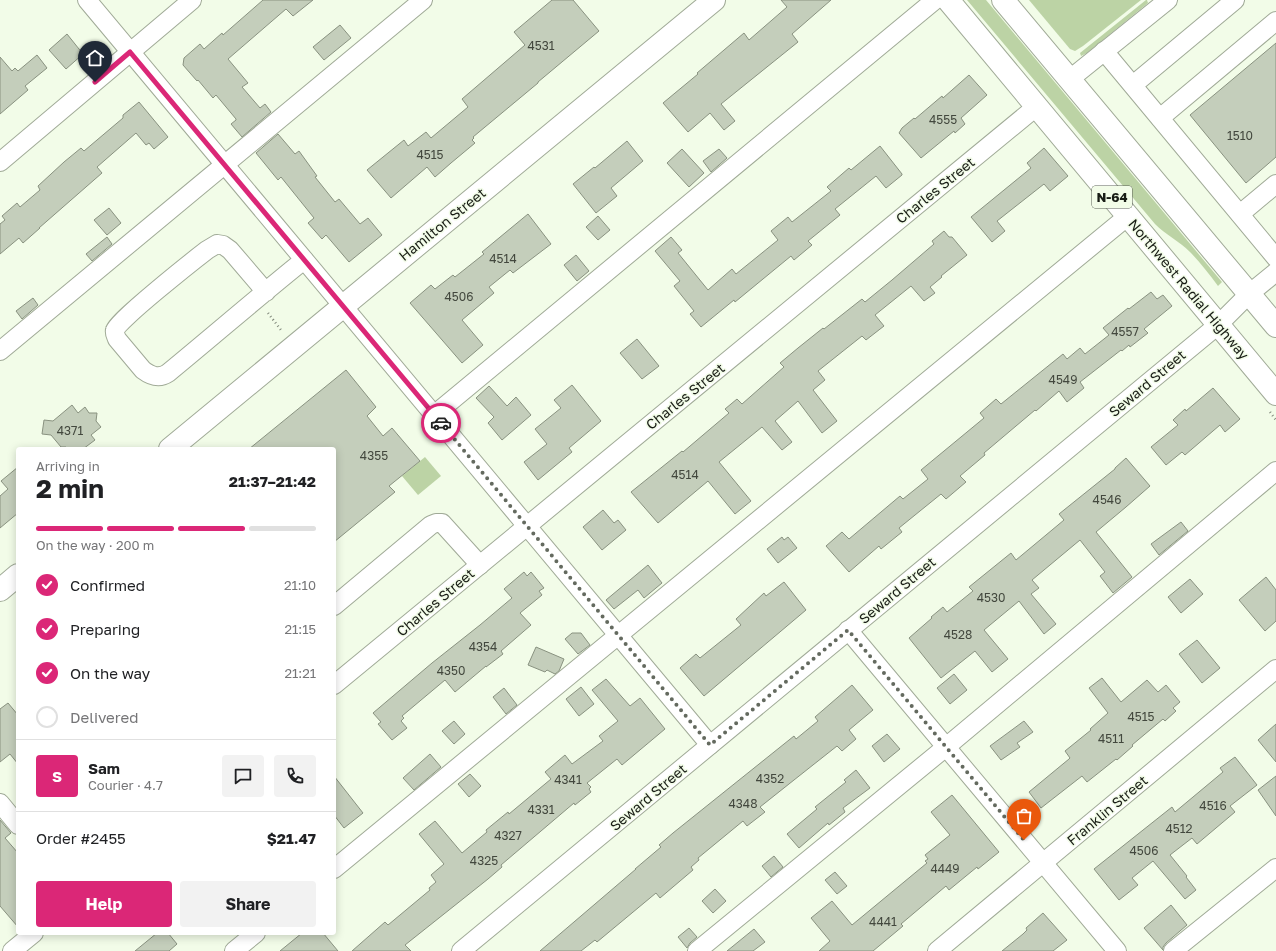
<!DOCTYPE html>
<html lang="en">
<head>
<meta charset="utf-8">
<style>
	body { margin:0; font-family:"Golos Text",sans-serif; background:#f2f2f2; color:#202124; height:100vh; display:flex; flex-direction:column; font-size:15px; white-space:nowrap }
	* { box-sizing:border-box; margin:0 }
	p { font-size:13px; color:#757577 }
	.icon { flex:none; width:22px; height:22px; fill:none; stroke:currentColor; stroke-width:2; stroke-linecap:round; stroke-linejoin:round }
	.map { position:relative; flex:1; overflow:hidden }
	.side { position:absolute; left:16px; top:447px; width:320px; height:488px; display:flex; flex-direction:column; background:#fff; border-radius:4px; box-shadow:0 2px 10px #0003 }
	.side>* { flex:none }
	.pin { position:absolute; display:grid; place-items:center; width:34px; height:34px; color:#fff; margin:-41px -17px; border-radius:50% 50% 50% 0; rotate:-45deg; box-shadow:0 0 4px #0007 }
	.pin .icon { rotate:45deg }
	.courier { position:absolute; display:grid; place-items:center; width:40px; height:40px; margin:-20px; border:3px solid #db2777; border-radius:50%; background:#fff; color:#222; box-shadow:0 1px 5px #0007 }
	.overview em { font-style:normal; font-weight:700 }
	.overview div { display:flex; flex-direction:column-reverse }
	.overview { display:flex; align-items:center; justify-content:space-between; height:68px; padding:0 20px }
	h1 { font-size:26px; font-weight:700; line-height:30px }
	.bar { display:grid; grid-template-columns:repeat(4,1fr); gap:6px 4px; align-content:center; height:48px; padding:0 20px }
	.bar i { height:5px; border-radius:3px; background:#e0e0e0 }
	.bar .active { background:#db2777 }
	.bar p { grid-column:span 4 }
	.line { display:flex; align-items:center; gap:10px; padding:0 20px; border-top:1px solid #e0e0e0 }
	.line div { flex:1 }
	.round { display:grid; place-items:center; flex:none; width:42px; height:42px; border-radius:4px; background:#f2f2f2 }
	ol { padding:0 20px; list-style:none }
	li { display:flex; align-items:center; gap:12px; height:44px }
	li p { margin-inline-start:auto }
	li .icon { padding:4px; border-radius:50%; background:#db2777; color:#fff; stroke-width:4 }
	li:last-child { color:#757577 }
	li i { width:22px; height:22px; border:2px solid #e0e0e0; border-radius:50% }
	.cta { display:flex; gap:8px; margin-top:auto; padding:8px 20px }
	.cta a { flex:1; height:46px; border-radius:4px; background:#db2777; color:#fff; font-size:16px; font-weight:700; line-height:46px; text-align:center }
	.cta a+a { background:#f2f2f2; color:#202124 }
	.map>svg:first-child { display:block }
	.green { fill:#bcd3a5 }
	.building { fill:#c4cebb; stroke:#899280 }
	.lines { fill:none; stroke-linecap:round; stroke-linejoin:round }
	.minor-casing { stroke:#a0aa97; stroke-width:20 }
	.major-casing { stroke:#a0aa97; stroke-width:24 }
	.path { stroke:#81887b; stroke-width:2.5; stroke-dasharray:1 3; stroke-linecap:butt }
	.minor { stroke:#fff; stroke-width:18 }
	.major { stroke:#fff; stroke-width:22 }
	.done { stroke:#646a5f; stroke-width:4; stroke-dasharray:0 7.2 }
	.route { stroke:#db2777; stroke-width:5 }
	.labels { text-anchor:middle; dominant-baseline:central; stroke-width:3; stroke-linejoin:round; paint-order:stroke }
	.number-label { font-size:12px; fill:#43483e }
	.shield { fill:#f2fce8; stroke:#595f54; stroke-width:1 }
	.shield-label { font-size:13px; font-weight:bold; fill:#181c15 }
	.street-label { font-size:14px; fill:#181c15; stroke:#f2fce8 }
</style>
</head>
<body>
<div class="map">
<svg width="1276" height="951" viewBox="0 0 1276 951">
	<rect width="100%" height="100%" fill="#f2fce8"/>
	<g class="green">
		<path d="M967 0H986L1222 282 1218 286C1209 274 1200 262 1190 252 1179 241 1166 235 1155 224Z"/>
		<polygon points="1029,0 1141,0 1083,46 1075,51 1070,49"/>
		<polygon points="1146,0 1147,0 1148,3 1087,53 1081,56 1080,53"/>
		<polygon points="425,457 441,476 418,495 402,476"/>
	</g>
	<g class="building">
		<polygon points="263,0 313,0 293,16 286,9 228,59 248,83 242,87 260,108 265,104 271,112 242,137 231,124 236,120 236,119 216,95 213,98 198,80 197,81 183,65 184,58 200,44 204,49 222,33 223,35"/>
		<polygon points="552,0 573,0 599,31 538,82 538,83 473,137 474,138 472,140 475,143 451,163 435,177 427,167 391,198 367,170 404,140 408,146 426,132 431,138 468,107 462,99 525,45 514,32"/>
		<polygon points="781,0 831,0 792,34 798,42 721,104 735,121 724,130 710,113 688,132 663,103 698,74 697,73 744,33 749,40 787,7"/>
		<polygon points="340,25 351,38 324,60 313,47"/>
		<polygon points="67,34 83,54 66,69 49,50"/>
		<polygon points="1276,43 1276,157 1246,183 1190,115"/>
		<polygon points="37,55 47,68 25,86 28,90 0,114 0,57 12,71 15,68 18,71"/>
		<polygon points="969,75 987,95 961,118 965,124 955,133 954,131 921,158 899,133 902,128 914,118 915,119 942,96 943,98"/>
		<polygon points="139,102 168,137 154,149 149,143 146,145 136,133 97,167 102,173 39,228 40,228 23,243 19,238 0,254 0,224 5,220 2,216 17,203 20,207 40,190 38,186 64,162 81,148 84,151 123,118 123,115"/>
		<polygon points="278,134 295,154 299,151 317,176 315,177 335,202 339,199 360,224 368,218 382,235 349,262 326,235 322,239 308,223 314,218 281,177 278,180 256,153"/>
		<polygon points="627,141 643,161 611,188 617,196 596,213 573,184 594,167 595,168"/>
		<polygon points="880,146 902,174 902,175 886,188 876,176 835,209 840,215 808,241 812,245 794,260 791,256 735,302 734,300 701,327 690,314 694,311 674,286 680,281 655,251 671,237 682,250 678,253 708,290 732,269 736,274 778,240 771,231 788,217 792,222 831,191 827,187 849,168 851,170"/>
		<polygon points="1044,148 1068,176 1050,191 1044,184 997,221 1005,231 992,242 971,217 1031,168 1027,163"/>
		<polygon points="682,149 704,173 689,187 667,163"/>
		<polygon points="719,149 727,158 711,172 703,161"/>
		<polygon points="109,208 121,223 107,235 94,220"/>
		<polygon points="528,214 551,244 513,273 510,270 489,287 494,293 462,320 483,345 462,363 410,303 431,285 435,289 453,275 455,277 484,254 482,252"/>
		<polygon points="598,216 610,230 598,240 586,227"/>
		<polygon points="944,231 949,237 952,237 967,255 941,276 942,277 930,287 935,293 924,301 911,286 875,315 884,326 866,340 862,336 818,371 825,380 813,390 837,421 822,433 798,401 775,421 792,442 782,450 762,427 719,462 751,501 735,514 708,481 658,523 631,492 682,451 683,452 729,413 725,409 737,399 742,404 784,367 780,363 798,348 823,328 824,329 862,299 865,302 892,280 934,244 932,241"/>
		<polygon points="107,237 112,244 92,261 86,254"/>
		<polygon points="576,255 589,271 577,281 564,265"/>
		<polygon points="1151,292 1157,299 1163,295 1172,306 1144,329 1148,333 1130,347 1129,345 1122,351 1121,350 1080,382 1084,388 1067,402 1059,391 1036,411 1035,410 984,453 985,455 960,476 966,482 946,499 941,494 899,528 902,532 881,549 879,546 849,572 826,546 842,532 849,539 900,496 903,499 928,479 921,470 984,418 980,413 996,399 1001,404 1063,354 1067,359 1080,348 1085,354 1109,335 1103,328 1128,308 1129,309"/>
		<polygon points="33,298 38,305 22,319 16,311"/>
		<polygon points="637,339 659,366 642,379 620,353"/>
		<polygon points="346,370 376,407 367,416 383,436 392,428 420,461 389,486 395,492 334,542 334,449 249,449"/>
		<polygon points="572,385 601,421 569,448 572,452 538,480 524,462 547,444 535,429 561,408 554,400"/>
		<polygon points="489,386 507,406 516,397 531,415 502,440 488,423 494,417 476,398"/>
		<polygon points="1213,388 1240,419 1225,432 1220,425 1185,455 1182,452 1166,465 1151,447 1178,425 1173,420 1185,409 1186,411"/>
		<polygon points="72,405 78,413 85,407 89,413 97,413 96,421 101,427 91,435 95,440 83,449 67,449 66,447 61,447 51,435 42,434 44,420 53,421"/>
		<polygon points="1126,458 1150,486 1126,507 1096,532 1132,577 1113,593 1100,576 1105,572 1080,540 1032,580 1039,588 1031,594 1056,624 1044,634 1019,601 984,630 1008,659 992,672 975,651 941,678 909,638 932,618 931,617 943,607 947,612 973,591 969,587 1011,553 1016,560 1064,520 1059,514 1115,469 1115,468"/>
		<polygon points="18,467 18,513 0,528 0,496 8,489 1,481"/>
		<polygon points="603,510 614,523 618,520 626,530 602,550 583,527"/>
		<polygon points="1181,522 1188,531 1159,555 1151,544"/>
		<polygon points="782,537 784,540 788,537 797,548 778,563 767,549"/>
		<polygon points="648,565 662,583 644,598 638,590 614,609 606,600"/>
		<polygon points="524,572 527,576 531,572 544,588 539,591 542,595 520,613 531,625 501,651 503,654 486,667 486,666 455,692 445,680 402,716 404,718 401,721 407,728 392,740 378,724 381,722 373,713 432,663 480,625 512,598 504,589"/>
		<polygon points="1266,577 1276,590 1276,621 1265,631 1239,600"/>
		<polygon points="1190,579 1203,594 1181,613 1168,597"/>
		<polygon points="784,582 806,610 704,696 680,668 696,654 700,658 741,625 736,619 764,593 766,596"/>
		<polygon points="572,633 581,633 590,645 578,654 565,639"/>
		<polygon points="1197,640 1220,668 1202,683 1179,654"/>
		<polygon points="536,647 564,659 559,671 555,674 547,670 545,672 528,665"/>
		<polygon points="954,674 967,690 950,704 937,688"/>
		<polygon points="1102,678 1121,702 1147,680 1158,692 1166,685 1180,702 1173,708 1176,711 1165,721 1163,719 1132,745 1133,746 1117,760 1116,759 1087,782 1082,776 1041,808 1029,792 1069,759 1070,758 1065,751 1091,730 1090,729 1108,713 1089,688"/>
		<polygon points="606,679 630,706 640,698 665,729 622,765 617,759 587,783 591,787 589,789 591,792 575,805 574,803 501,865 502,867 488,879 405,945 411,951 352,951 385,922 388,925 430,890 429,888 436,882 431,875 444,864 419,834 435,821 462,853 487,832 486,830 508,812 509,814 551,779 545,772 565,755 572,764 603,741 599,736 618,721 592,690"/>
		<polygon points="852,685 873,710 849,730 856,739 842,751 837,746 794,780 760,807 765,812 747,826 743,821 698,858 699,860 691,867 693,870 660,898 656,893 597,942 595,940 581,951 540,951 636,869 635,869 661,847 659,845 673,833 794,736 796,739 818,721 815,717"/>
		<polygon points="581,687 594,704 579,716 566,699"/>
		<polygon points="504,688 517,705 506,714 493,697"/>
		<polygon points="8,703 18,715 18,764 10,754 0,762 0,709"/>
		<polygon points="454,721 465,734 454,744 442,731"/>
		<polygon points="1024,721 1033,732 1017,743 1020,747 1001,760 990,746"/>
		<polygon points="1276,724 1276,762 1258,740"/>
		<polygon points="887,734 900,749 884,762 872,746"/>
		<polygon points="430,754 441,767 414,790 403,778"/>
		<polygon points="1235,757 1257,785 1230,806 1235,812 1197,844 1192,838 1170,855 1187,876 1186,877 1196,890 1185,899 1153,861 1132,878 1138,885 1119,900 1094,869 1172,807 1175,812 1223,772 1220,768"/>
		<polygon points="856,770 870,788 843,808 845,812 829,825 828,823 799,848 787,834 817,809 815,807 846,782 844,780"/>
		<polygon points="470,774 481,786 469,797 458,784"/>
		<polygon points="334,776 363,813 344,828 334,815"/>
		<polygon points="1276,776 1276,816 1258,790"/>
		<polygon points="952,795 999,852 978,869 977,867 949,890 946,886 901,924 903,926 873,951 819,951 830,941 811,918 832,901 852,925 927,863 925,861 928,859 925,855 950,835 931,812"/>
		<polygon points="0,820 11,833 5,838 18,853 18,927 0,906"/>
		<polygon points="774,856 783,867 771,877 762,866"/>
		<polygon points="835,872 847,886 837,894 825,880"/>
		<polygon points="715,889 726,901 713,913 702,901"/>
		<polygon points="1171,905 1187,925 1166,943 1163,947 1163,950 1144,928"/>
		<polygon points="1043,913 1067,940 1053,951 1002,951 1023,934 1027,930 1026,928"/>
		<polygon points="689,928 697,937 690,943 687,948 678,937"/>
		<polygon points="754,929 765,942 753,951 727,951"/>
		<polygon points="157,933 168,933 177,944 169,951 135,951"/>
		<polygon points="302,933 323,933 338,951 280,951"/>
	</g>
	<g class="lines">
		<defs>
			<g id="minor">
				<polyline points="87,0 710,745"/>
				<polyline points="1104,51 1276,258"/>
				<polyline points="1070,79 1168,0"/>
				<polyline points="1133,85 1235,0"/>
				<polyline points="1160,118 1276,21"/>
				<polyline points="0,162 192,0"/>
				<polyline points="1240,214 1276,184"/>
				<path d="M266 292 230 250 223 245 217 244 207 250C194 260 117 321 115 330 114 333 116 336 117 339L143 370C151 376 159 379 168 373 213 336 258 297 304 260"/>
				<polyline points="0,351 423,0"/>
				<polyline points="434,415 935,0"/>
				<polyline points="334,606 431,525 436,523 442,523 480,565"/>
				<polyline points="848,630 1117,951"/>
				<polyline points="334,685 1036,107"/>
				<polyline points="0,803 18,825"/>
				<polyline points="334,869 1128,216"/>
				<polyline points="12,951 34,933"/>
				<polyline points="234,951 256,933"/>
				<polyline points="461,951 1218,325 1249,294 1276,272"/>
				<polyline points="697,951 946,747 1276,471"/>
				<polyline points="937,951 1276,669"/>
				<polyline points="1173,951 1276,868"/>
			</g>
			<g id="major">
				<polyline points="948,0 1276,394"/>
				<polyline points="1003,0 1276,326"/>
				<polyline points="170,449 714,0"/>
				<polyline points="0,590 18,575"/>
			</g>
		</defs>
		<use href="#minor" class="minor-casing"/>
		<use href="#major" class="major-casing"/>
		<g class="path">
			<polyline points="268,313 281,330"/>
			<polyline points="1270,412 1276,420"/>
		</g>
		<use href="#minor" class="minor"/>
		<use href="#major" class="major"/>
	</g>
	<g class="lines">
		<polyline class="done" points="441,423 710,745 848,630 1024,840"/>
		<polyline class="route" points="95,82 130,52 441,423"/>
	</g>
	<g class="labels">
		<g class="number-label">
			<text x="541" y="45">4531</text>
			<text x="943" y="119">4555</text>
			<text x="1240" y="135">1510</text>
			<text x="430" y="154">4515</text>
			<text x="503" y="258">4514</text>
			<text x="459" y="296">4506</text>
			<text x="1125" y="331">4557</text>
			<text x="1063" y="379">4549</text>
			<text x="70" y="430">4371</text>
			<text x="374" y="455">4355</text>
			<text x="685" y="474">4514</text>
			<text x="1107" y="499">4546</text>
			<text x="991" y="597">4530</text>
			<text x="958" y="634">4528</text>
			<text x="483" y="646">4354</text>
			<text x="451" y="670">4350</text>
			<text x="1141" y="716">4515</text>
			<text x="1111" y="738">4511</text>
			<text x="770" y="778">4352</text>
			<text x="568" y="779">4341</text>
			<text x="743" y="803">4348</text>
			<text x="1213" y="805">4516</text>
			<text x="541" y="809">4331</text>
			<text x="1179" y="828">4512</text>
			<text x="508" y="835">4327</text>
			<text x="1144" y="850">4506</text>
			<text x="484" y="860">4325</text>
			<text x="945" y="868">4449</text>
			<text x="883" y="921">4441</text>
		</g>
		<rect class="shield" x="1092" y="186" width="40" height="22" rx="3"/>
		<g class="shield-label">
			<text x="1112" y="197">N-64</text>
		</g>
		<g class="street-label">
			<text transform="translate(935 190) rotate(-39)">Charles Street</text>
			<text transform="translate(442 224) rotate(-39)">Hamilton Street</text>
			<text transform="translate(1189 289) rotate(50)">Northwest Radial Highway</text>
			<text transform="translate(1147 383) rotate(-40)">Seward Street</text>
			<text transform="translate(685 396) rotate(-39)">Charles Street</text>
			<text transform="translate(897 590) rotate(-40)">Seward Street</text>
			<text transform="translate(435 602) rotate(-40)">Charles Street</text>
			<text transform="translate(648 797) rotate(-40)">Seward Street</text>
			<text transform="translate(1107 810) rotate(-40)">Franklin Street</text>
		</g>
	</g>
</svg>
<div class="pin" style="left:1024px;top:840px;background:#ea580c"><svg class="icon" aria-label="bag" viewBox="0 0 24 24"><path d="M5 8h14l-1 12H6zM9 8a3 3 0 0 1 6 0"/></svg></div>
<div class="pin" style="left:95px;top:82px;background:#1f2937"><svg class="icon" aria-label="home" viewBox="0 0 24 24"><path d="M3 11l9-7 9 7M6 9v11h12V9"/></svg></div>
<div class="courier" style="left:441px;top:423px"><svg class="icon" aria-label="car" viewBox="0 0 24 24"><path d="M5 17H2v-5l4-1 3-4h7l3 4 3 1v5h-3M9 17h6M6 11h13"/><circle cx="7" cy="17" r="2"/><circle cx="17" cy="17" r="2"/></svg></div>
<section class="side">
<div class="overview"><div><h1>2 min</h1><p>Arriving in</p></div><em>21:37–21:42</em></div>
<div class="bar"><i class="active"></i><i class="active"></i><i class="active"></i><i></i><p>On the way · 200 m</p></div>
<ol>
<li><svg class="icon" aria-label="check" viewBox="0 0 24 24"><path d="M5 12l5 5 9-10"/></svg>Confirmed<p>21:10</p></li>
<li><svg class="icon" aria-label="check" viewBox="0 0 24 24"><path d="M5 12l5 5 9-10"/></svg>Preparing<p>21:15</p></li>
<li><svg class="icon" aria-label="check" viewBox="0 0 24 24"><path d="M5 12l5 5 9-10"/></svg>On the way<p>21:21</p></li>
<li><i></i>Delivered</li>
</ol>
<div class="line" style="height:72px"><b class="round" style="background:#db2777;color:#fff">S</b><div><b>Sam</b><p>Courier · 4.7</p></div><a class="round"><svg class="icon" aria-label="chat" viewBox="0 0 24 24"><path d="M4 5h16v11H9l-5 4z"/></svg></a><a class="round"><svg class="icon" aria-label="phone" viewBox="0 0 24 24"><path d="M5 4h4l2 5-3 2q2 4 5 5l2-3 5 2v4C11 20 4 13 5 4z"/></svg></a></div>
<div class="line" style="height:52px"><div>Order #2455</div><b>$21.47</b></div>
<div class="cta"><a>Help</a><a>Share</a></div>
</section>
</div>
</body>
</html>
